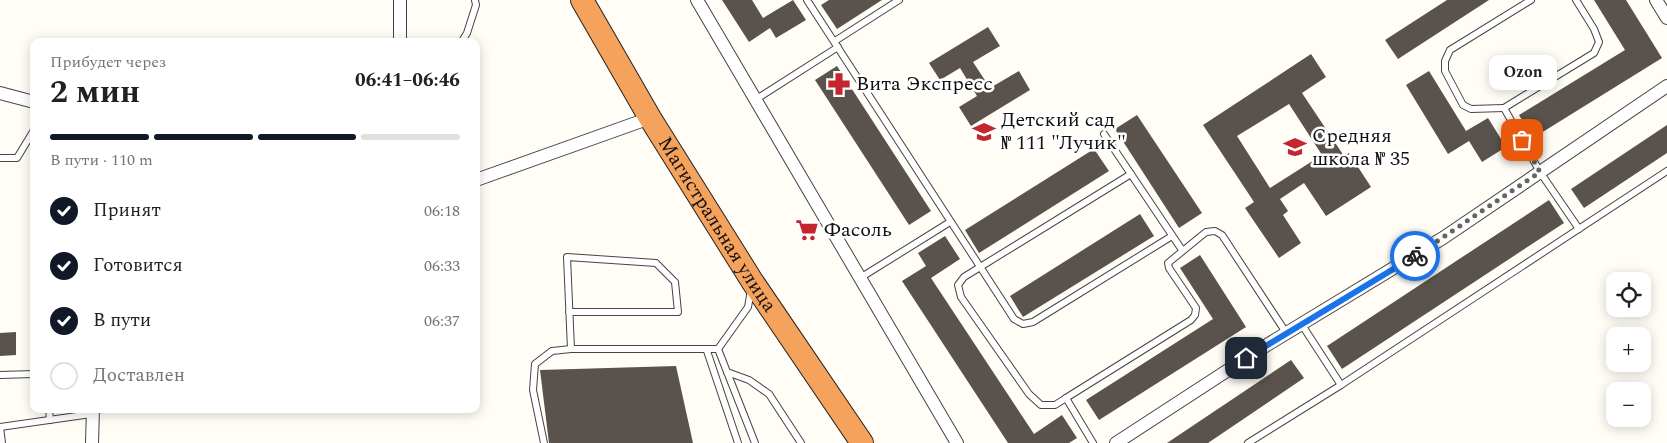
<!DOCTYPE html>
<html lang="ru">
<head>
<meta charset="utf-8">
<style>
	body { margin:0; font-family:Spectral,serif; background:#f6f6f6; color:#202124; height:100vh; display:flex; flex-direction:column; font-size:19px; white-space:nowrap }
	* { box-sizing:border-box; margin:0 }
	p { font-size:16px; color:#757577 }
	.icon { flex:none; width:28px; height:28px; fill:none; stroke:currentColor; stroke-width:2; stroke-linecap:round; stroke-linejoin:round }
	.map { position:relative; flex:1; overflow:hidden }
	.details { position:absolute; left:30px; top:38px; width:450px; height:375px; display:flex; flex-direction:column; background:#fff; border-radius:10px; box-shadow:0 2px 12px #0003 }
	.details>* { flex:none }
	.controls { position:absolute; left:1606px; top:272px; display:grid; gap:10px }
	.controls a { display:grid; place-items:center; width:45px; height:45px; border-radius:10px; background:#fff; box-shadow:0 2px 12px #0003; font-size:25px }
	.pin { position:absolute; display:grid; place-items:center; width:42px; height:42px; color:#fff; margin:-21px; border-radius:10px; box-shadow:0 2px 8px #0006 }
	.courier { position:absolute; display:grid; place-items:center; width:50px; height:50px; margin:-25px; border:4px solid #1a73e8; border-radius:50%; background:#fff; color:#222; box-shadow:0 1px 6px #0007 }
	.bubble { position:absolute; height:35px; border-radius:10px; background:#fff; box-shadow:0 2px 12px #0003; font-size:16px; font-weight:700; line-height:35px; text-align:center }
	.head em { font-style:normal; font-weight:700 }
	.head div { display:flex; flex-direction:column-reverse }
	.head { display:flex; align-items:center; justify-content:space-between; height:85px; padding:0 20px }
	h1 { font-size:32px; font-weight:700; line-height:38px }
	.bar { display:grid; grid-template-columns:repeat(4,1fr); gap:8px 5px; align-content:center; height:60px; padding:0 20px }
	.bar i { height:6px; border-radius:4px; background:#e0e0e0 }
	.bar .active { background:#111827 }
	.bar p { grid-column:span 4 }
	ol { padding:0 20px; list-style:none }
	li { display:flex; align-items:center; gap:15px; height:55px }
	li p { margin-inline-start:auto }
	li .icon { padding:5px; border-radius:50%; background:#111827; color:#fff; stroke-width:4 }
	li:last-child { color:#757577 }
	li i { width:28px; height:28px; border:2px solid #e0e0e0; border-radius:50% }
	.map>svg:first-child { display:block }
	.building { fill:#5a524d; fill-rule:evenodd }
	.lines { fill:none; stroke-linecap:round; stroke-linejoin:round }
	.lane-casing { stroke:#444; stroke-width:8 }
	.street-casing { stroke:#444; stroke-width:14 }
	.highway-casing { stroke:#222; stroke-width:24 }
	.lane { stroke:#fff; stroke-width:6 }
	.street { stroke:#fff; stroke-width:12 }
	.highway { stroke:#f5a25d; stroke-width:22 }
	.done { stroke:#646461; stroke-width:5; stroke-dasharray:0 9 }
	.route { stroke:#1a73e8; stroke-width:6 }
	.labels { text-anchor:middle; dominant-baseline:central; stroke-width:5; stroke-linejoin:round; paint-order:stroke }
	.poi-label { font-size:20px; fill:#111; stroke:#fff; text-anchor:start }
	.street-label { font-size:20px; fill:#111; stroke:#fff }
</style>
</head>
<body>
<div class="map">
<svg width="1667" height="443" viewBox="0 0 1667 443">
	<rect width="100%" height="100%" fill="#fffdf5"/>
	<g class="building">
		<polygon points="722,0 752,0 763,18 793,0 806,20 776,38 770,28 749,42"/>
		<polygon points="829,0 882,0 837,29 821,5"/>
		<polygon points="1447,0 1489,0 1398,59 1385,40"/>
		<polygon points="1594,0 1626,0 1662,58 1533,138 1519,115 1625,50"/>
		<polygon points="988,27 1000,46 973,62 990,88 1019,71 1030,90 971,126 959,107 977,96 960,68 940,80 929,63"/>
		<path d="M1311 54 1326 77 1302 93 1344 156 1349 153 1371 187 1326 216 1304 183 1280 199 1288 211 1283 215 1301 243 1279 258 1245 208 1254 202 1203 125ZM1289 104 1322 155 1270 188 1237 136Z"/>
		<polygon points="837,66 931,211 909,225 815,80"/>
		<polygon points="1429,71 1466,131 1488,118 1506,147 1482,162 1469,141 1448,154 1406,85"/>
		<polygon points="1137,115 1202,213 1179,228 1115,129"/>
		<polygon points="1667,125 1667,153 1584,208 1571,189"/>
		<polygon points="1094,149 1109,171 979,253 965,230"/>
		<polygon points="1549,200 1564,223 1342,369 1327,346"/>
		<polygon points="1140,214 1154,236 1023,317 1010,296"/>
		<polygon points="945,236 960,259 931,278 1034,434 1062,415 1077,438 1069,443 1008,443 902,281 926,266 918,253"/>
		<polygon points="1200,255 1246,327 1099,420 1086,400 1213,319 1180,268"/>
		<polygon points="16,332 16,355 0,356 0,333"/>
		<polygon points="1291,360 1304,378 1208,443 1167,443"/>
		<polygon points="676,366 693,443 549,443 540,370"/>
	</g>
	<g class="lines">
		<defs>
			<g id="lane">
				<polyline points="807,0 1014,319 1023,324 1033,322 1172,236"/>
				<polyline points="1576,0 1594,29 1599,42 1594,53 1504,108 1540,172 1579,229"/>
				<polyline points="462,41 467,33 476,5 475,0"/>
				<polyline points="835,41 899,0"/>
				<polyline points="755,100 838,47"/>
				<polyline points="1504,108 1471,109 1463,105 1445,71 1445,61 1450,50 1531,0"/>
				<polyline points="1104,134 1182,250"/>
				<polyline points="0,158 17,158 34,130"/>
				<polyline points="860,278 950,222"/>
				<polyline points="569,312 678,312 675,282 656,263 567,257 571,349"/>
				<polyline points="1302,325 1341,385"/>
				<polyline points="718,349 755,443"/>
				<polyline points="707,351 738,443"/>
				<polyline points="727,372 749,380 769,394 801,443"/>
				<polyline points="0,375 34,374"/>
				<polyline points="1066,398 1191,320 1195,315 1196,308 1169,268 1168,263 1206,232 1215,231 1222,235 1287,334"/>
				<polyline points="49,409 50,420"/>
				<polyline points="0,427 91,414"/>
				<polyline points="0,427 2,443"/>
				<polyline points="544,443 533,390 535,364 552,351 571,349 718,349 748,307 751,290"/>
				<polyline points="1093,443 1066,398 1055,405 1041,405 1029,394 961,297 958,285 964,277 1131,174"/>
				<polyline points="1248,443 1341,385 1667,171"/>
			</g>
			<g id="street">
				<polyline points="400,0 400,41"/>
				<polyline points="697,0 957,443"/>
				<polyline points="1656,0 1667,18"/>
				<polyline points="0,93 34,102"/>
				<polyline points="476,180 650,118"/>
				<polyline points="92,443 93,409"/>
				<polyline points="1116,443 1262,348 1443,238 1667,86"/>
			</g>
			<g id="highway">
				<path id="s1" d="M582 0 650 118 752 281 862 443"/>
			</g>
		</defs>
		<use href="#lane" class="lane-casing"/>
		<use href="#street" class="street-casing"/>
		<use href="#highway" class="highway-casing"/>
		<use href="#lane" class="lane"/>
		<use href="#street" class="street"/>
		<use href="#highway" class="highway"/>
	</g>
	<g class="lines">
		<polyline class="done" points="1415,256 1540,172 1522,140"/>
		<polyline class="route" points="1246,358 1415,256"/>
	</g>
	<defs>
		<symbol id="pharmacy-bare" viewBox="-9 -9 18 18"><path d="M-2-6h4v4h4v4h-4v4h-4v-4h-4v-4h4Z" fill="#c4262e" stroke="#fff" stroke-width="2.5" paint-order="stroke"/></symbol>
		<symbol id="school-bare" viewBox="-9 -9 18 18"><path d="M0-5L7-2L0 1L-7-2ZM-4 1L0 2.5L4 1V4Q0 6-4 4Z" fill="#c4262e" stroke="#fff" stroke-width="2.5" paint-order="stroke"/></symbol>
		<symbol id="supermarket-bare" viewBox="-9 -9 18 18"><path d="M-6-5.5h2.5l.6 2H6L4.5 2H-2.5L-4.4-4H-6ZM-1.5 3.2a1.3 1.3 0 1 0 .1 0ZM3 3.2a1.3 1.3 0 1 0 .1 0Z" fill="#c4262e" stroke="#fff" stroke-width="2.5" paint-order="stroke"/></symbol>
	</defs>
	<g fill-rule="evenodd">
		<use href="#pharmacy-bare" x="823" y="68" width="32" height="32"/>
		<use href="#school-bare" x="968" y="116" width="32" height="32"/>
		<use href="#school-bare" x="1279" y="131" width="32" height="32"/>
		<use href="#supermarket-bare" x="791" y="214" width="32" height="32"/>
	</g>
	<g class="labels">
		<g class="poi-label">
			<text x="856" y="84">Вита Экспресс</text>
			<text x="1001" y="120">Детский сад<tspan x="1001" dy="23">№ 111 "Лучик"</tspan></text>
			<text x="1312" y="136">Средняя<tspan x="1312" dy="23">школа № 35</tspan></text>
			<text x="824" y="230">Фасоль</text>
		</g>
		<g class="street-label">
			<text stroke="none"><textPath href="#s1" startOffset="262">Магистральная улица</textPath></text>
		</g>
	</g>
</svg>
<div class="controls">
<a><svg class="icon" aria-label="locate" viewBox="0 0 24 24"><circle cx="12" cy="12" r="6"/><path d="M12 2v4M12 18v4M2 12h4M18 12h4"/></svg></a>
<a>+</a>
<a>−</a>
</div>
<div class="pin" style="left:1522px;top:140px;background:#ea580c"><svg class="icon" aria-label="bag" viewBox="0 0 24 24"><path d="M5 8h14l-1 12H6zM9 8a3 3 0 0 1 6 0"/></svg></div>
<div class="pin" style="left:1246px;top:358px;background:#1f2937"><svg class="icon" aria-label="home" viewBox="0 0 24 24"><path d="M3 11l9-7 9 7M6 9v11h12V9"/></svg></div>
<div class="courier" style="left:1415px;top:256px"><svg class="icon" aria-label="bike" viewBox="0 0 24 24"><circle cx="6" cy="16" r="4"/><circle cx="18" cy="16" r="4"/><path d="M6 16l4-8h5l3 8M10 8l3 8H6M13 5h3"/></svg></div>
<div class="bubble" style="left:1489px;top:55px;width:68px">Ozon</div>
<section class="details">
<div class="head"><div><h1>2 мин</h1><p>Прибудет через</p></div><em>06:41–06:46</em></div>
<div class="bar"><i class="active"></i><i class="active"></i><i class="active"></i><i></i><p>В пути · 110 m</p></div>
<ol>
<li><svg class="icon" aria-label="check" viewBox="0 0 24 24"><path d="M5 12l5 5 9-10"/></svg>Принят<p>06:18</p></li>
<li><svg class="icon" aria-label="check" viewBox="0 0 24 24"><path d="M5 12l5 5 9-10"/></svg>Готовится<p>06:33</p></li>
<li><svg class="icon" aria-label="check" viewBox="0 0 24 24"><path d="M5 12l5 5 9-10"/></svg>В пути<p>06:37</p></li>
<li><i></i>Доставлен</li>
</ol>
</section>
</div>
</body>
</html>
